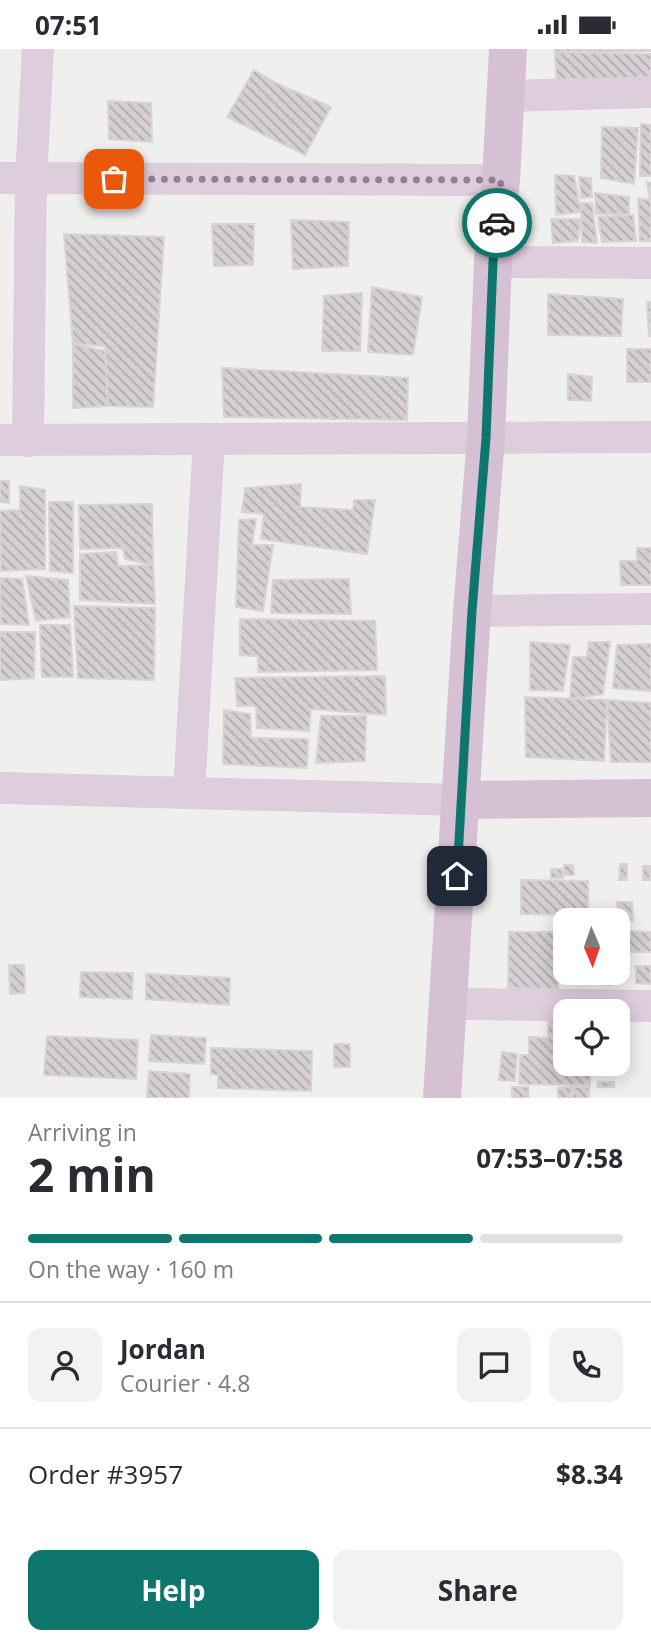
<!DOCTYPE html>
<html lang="en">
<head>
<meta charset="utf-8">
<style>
	body { margin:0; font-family:"Open Sans",sans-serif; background:#f2f2f3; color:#2b2b33; height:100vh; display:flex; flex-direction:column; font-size:26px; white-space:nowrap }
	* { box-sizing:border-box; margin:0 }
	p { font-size:23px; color:#7c7c81 }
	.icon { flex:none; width:38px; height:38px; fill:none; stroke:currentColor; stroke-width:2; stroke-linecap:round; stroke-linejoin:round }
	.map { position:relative; height:1049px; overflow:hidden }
	.details { display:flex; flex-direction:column; background:#fff; flex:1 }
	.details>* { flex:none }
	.needle { width:46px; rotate:178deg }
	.fabs { position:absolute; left:553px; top:859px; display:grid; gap:14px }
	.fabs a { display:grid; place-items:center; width:77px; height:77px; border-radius:14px; background:#fff; box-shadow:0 4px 18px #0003; font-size:35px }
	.pin { position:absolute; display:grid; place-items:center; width:60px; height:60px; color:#fff; margin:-30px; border-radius:14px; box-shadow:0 4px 10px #0006 }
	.courier { position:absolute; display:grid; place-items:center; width:70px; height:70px; margin:-35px; border:5px solid #0f766e; border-radius:50%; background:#fff; color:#222; box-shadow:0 2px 9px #0007 }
	.summary em { font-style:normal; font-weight:700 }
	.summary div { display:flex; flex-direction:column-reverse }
	.summary { display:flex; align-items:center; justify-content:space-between; height:119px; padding:0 28px }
	h1 { font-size:46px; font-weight:700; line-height:52px }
	.bar { display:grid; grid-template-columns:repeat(4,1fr); gap:10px 7px; align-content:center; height:84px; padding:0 28px }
	.bar i { height:9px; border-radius:5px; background:#e1e1e2 }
	.bar .current { background:#0f766e }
	.bar p { grid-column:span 4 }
	.line { display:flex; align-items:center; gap:18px; padding:0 28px; border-top:2px solid #e1e1e2 }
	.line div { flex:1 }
	.round { display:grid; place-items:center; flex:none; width:74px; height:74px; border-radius:14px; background:#f2f2f3 }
	.primary-button { display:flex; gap:14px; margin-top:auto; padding:14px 28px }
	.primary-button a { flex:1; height:80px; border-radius:14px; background:#0f766e; color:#fff; font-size:28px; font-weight:700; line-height:80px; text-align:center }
	.primary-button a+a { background:#f2f2f3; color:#2b2b33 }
	.status { display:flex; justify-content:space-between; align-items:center; height:49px; padding:0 35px; background:#fff; direction:ltr }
	.status svg { height:19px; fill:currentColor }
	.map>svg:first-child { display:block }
	.building { fill:url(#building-back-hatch); stroke:#d9d2d7; stroke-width:2 }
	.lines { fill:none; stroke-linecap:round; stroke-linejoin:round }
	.street { stroke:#decddd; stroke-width:32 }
	.secondary { stroke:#d6c1d4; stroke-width:38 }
	.done { stroke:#8f828d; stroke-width:7; stroke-dasharray:0 12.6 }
	.route { stroke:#0f766e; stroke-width:9 }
</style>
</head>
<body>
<div class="status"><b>07:51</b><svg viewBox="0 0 49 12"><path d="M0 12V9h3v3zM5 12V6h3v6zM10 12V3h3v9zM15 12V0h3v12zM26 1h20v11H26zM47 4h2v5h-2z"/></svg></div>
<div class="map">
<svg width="651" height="1049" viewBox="0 0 651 1049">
	<defs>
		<pattern id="building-back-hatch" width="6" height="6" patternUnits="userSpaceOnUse" patternTransform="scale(1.75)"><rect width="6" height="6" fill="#d5ced3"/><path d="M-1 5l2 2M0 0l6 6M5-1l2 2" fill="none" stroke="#b0a9ae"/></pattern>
	</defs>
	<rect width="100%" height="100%" fill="#eff0ee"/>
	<g class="building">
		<polygon points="555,0 651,0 651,2 555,3"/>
		<polygon points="555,3 651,5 651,34 557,39"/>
		<polygon points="254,21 280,36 331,58 305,106 227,68"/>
		<polygon points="108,52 151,54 152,93 109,90"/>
		<polygon points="641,75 651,76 651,127 640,127"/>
		<polygon points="602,78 638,79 634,135 601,129"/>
		<polygon points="555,126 574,127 581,163 556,166"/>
		<polygon points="579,128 591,129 592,148 581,149"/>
		<polygon points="647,133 651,134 651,192 640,192 638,149 650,151"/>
		<polygon points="595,144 629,148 629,165 596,165"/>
		<polygon points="581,154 592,154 597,194 582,193"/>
		<polygon points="633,166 636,192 602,193 598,168"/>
		<polygon points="551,170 581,170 578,192 553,194"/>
		<polygon points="291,171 349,173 348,217 293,220"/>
		<polygon points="212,175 254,175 253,216 214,217"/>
		<polygon points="64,185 164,188 153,358 108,357 105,297 73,295"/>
		<polygon points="372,238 422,248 413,306 368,303"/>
		<polygon points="362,244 360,302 322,302 324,247"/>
		<polygon points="548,245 623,250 621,287 548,286"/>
		<polygon points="647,253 651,253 651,287 649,287"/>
		<polygon points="73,295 105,302 108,357 73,359"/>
		<rect x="627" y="300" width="24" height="33"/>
		<polygon points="222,319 408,329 407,371 224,368"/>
		<polygon points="568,325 592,328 591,352 568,351"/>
		<polygon points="0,432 9,432 9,454 0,453"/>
		<polygon points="301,435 300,458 353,461 354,451 375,451 367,505 261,490 264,465 242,463 245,439"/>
		<polygon points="20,437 45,441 45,520 1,522 0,462 20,461"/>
		<polygon points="49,453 73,453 73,524 50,522"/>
		<polygon points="152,455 153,516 125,510 123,499 80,500 79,456"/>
		<polygon points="256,470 252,496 273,496 263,562 236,558 239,471"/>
		<polygon points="637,499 651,499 651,536 621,536 620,512 637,512"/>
		<polygon points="116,503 118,517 153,516 155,555 80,551 80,505"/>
		<polygon points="26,527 68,531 70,568 36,572"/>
		<polygon points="0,529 22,530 29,576 1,575"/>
		<polygon points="349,530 351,565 271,564 273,531"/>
		<polygon points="74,557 155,559 154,631 78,629"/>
		<polygon points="240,570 375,572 377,621 258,623 258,607 240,606"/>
		<polygon points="40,576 70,576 73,628 42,628"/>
		<polygon points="0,583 35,583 34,629 0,631"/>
		<polygon points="530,593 570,596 563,642 530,641"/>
		<polygon points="589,593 610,593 603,645 570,650 573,608 587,608"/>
		<polygon points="651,595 651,642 613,639 617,596"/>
		<polygon points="385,627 386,666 311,660 309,682 257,679 256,657 237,657 235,629"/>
		<polygon points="525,648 607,651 604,712 526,708"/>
		<polygon points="607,651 651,654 651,713 611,713"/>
		<polygon points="224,661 250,665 251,689 308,690 307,719 223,715"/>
		<polygon points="321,667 366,667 365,712 316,714"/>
		<polygon points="620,815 627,815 627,831 619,831"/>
		<polygon points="564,816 573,816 574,826 564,826"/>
		<rect x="643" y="817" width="7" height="14"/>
		<polygon points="551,820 562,820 563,829 551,829"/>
		<polygon points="521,831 588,832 588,866 521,865"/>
		<polygon points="617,853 632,853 633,872 618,872"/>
		<polygon points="618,882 651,883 651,903 618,903"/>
		<polygon points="509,883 565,883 565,924 580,924 580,928 558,928 558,940 508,939"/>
		<polygon points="9,916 24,916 25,944 10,945"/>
		<polygon points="636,917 651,917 651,935 636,934"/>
		<polygon points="81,923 133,924 132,950 80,948"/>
		<polygon points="600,924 612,924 612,936 600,935"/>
		<polygon points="146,925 230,929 229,956 146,950"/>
		<polygon points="548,970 565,970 565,1015 590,1015 590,1036 519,1035 520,1006 529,1006 529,988 548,989"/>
		<polygon points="151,986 206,989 204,1015 149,1012"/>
		<polygon points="47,987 138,991 136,1030 44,1026"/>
		<rect x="334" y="995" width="16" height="23"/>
		<polygon points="211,999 312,1002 311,1042 218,1039 218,1026 211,1025"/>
		<polygon points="502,1003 517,1005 515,1032 499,1031"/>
		<polygon points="149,1022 190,1025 189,1049 147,1049"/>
		<rect x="598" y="1033" width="16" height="5"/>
		<polygon points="512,1038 528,1038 529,1049 512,1049"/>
		<polygon points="571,1038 571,1049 558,1049 558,1039"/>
		<rect x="573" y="1038" width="16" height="11"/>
	</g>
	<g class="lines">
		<g class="street">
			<polyline points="506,47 651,43"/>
			<polyline points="0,129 501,131"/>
			<polyline points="493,213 651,214"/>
			<polyline points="0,391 651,388"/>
			<polyline points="28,392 31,129 38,0"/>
			<polyline points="472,562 651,560"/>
			<polyline points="0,739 461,751"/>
			<polyline points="189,744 209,390"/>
			<polyline points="449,955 651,957"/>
		</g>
		<g class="secondary">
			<polyline points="461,751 651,749"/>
			<polyline points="442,1049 472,562 486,389 493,213 501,131 508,0"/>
		</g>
	</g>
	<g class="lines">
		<polyline class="done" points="114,130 501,131 497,174"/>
		<polyline class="route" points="457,827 472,562 486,389 493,213 497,174"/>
	</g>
</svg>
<div class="fabs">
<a><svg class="needle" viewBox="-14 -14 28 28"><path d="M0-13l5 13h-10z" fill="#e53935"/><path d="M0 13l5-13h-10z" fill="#7c7c81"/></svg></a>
<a><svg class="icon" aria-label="locate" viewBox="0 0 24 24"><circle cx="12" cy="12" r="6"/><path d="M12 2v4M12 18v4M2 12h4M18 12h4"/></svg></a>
</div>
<div class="pin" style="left:114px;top:130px;background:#ea580c"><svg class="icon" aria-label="bag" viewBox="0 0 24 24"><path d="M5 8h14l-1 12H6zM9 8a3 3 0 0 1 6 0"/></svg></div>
<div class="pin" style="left:457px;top:827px;background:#1f2937"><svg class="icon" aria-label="home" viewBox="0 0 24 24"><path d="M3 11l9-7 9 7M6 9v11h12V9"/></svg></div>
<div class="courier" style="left:497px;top:174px"><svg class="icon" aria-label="car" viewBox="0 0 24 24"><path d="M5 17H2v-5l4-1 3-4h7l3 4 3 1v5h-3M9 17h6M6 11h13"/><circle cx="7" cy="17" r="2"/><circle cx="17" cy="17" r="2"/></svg></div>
</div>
<section class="details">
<div class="summary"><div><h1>2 min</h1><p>Arriving in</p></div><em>07:53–07:58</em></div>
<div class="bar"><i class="current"></i><i class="current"></i><i class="current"></i><i></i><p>On the way · 160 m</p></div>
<div class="line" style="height:126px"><a class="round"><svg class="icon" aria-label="person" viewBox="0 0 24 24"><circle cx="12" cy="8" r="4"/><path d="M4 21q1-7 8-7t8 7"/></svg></a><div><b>Jordan</b><p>Courier · 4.8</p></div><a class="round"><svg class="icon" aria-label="chat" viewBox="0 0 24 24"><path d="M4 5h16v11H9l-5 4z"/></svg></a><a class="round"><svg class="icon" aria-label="phone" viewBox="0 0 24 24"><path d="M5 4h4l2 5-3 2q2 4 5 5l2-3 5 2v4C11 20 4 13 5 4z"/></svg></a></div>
<div class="line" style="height:91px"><div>Order #3957</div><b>$8.34</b></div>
<div class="primary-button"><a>Help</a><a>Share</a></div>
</section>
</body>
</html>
